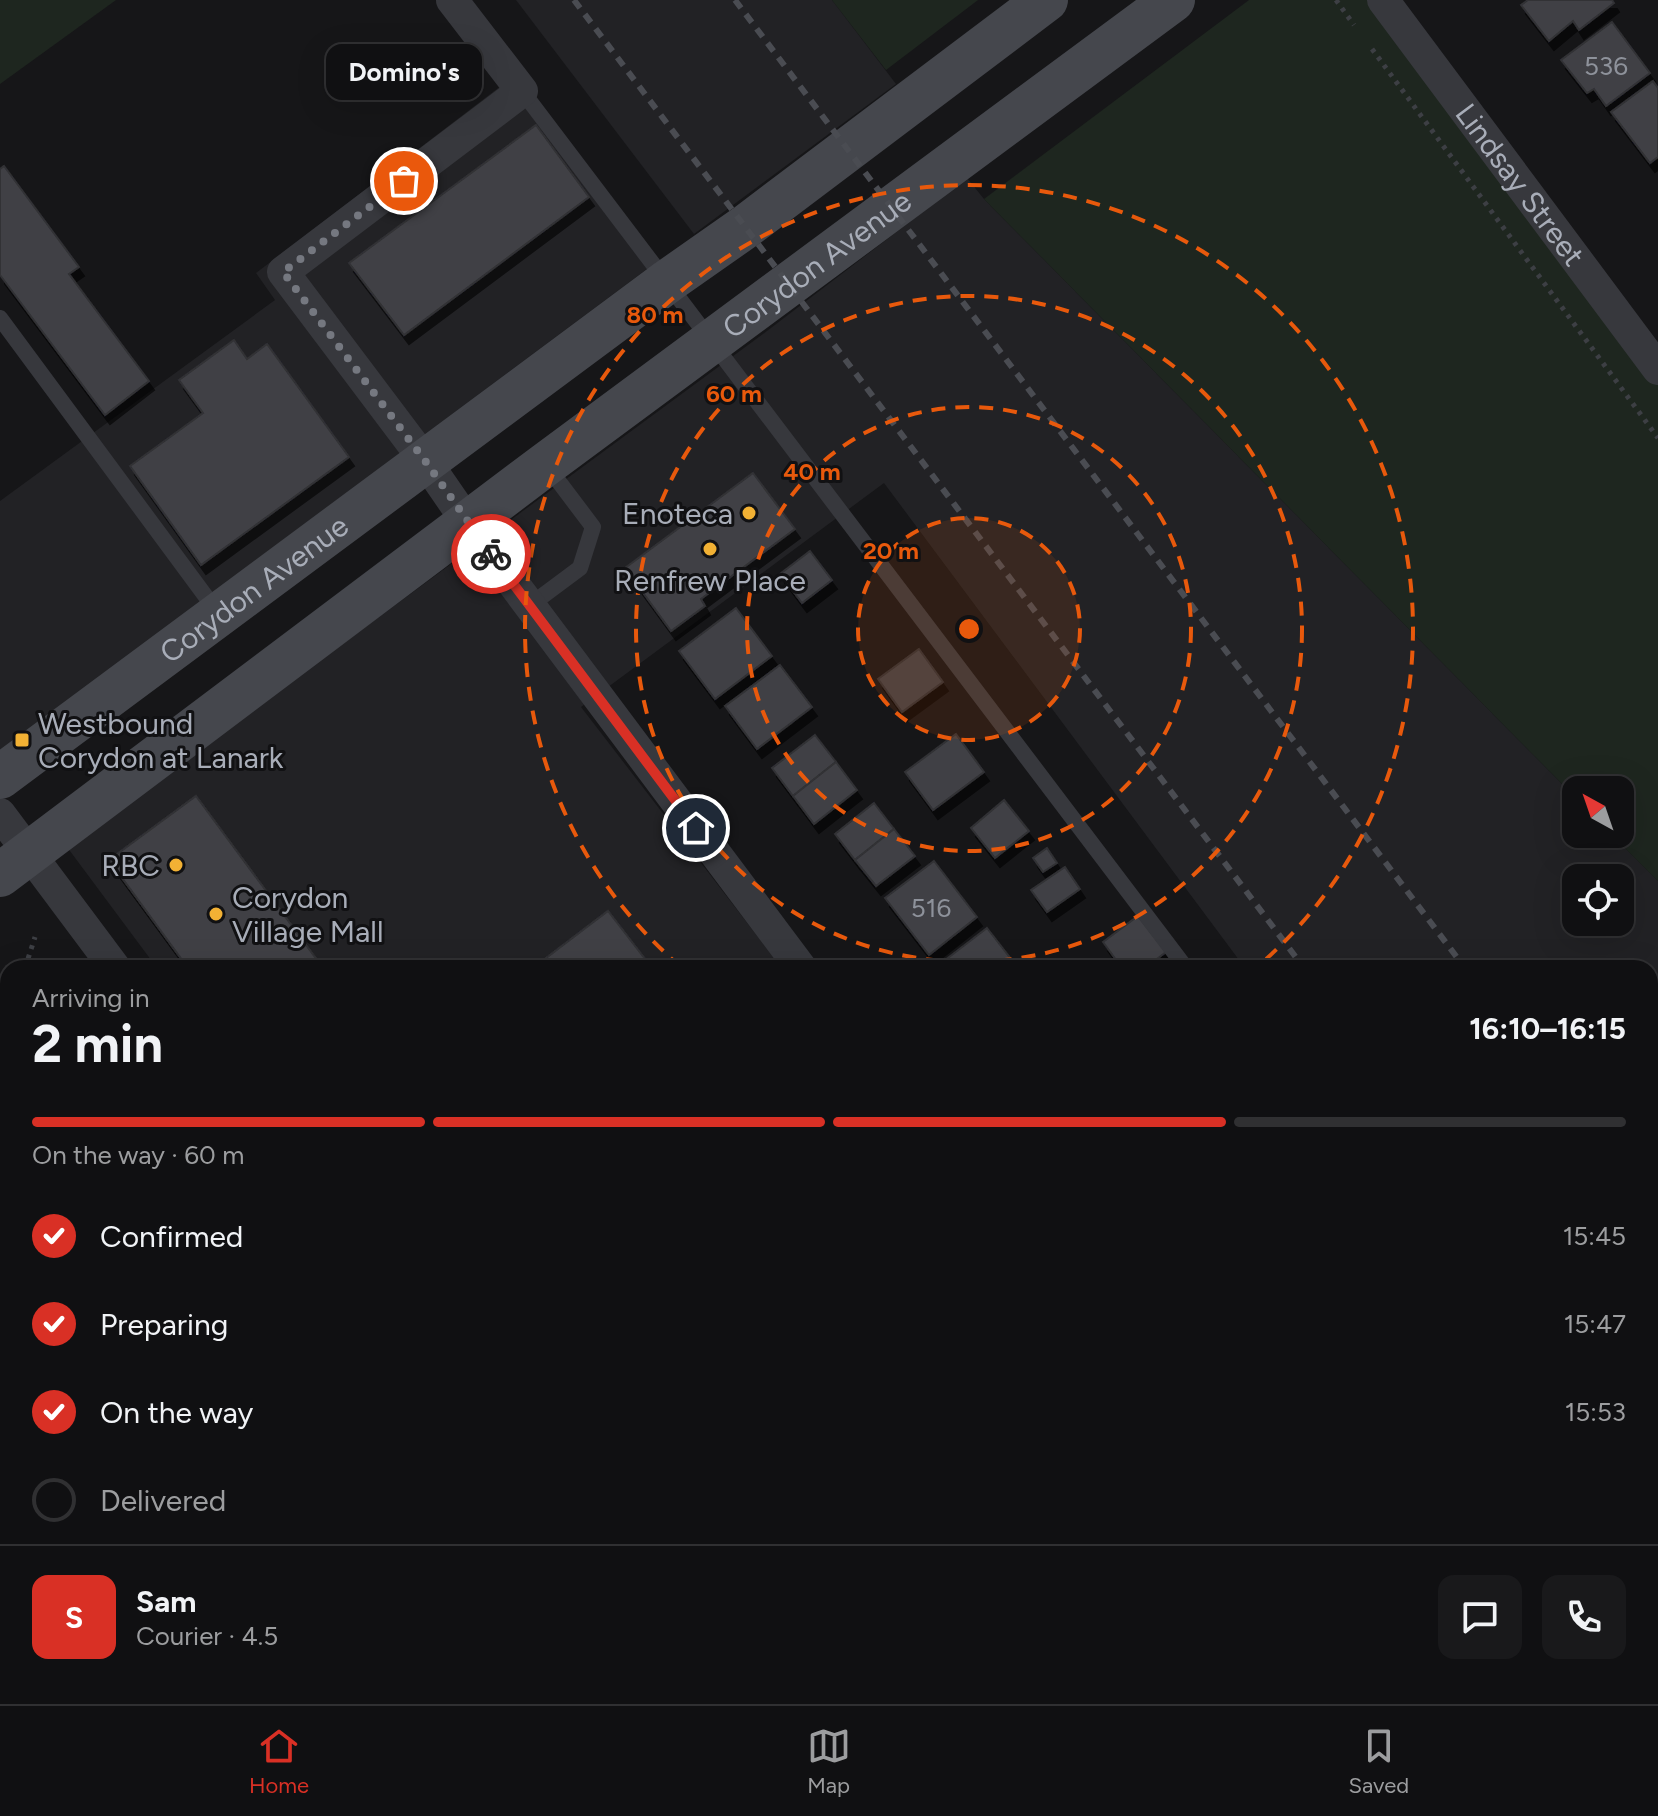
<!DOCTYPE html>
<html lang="en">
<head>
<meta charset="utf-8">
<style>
	body { margin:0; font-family:Figtree,sans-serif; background:#19191b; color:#f1f3f6; height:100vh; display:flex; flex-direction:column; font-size:30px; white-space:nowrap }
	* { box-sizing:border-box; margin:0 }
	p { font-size:26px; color:#9c9d9f }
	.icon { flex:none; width:44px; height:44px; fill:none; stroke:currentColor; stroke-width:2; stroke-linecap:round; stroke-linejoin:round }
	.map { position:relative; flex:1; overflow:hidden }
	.details { position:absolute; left:0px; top:960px; width:1658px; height:744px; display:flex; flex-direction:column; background:#101012; border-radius:24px 24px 0 0; box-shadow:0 8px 32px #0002,0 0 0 2px #303032 }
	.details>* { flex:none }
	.needle { width:52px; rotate:320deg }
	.controls { position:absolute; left:1562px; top:776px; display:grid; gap:16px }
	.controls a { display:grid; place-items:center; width:72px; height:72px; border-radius:16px; background:#101012; box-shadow:0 8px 32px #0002,0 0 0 2px #303032; font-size:40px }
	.pin { position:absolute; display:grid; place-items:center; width:68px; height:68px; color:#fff; margin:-34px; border:4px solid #fff; border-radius:50%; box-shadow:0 2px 8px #0007 }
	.courier { position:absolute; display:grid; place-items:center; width:80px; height:80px; margin:-40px; border:6px solid #d93025; border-radius:50%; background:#fff; color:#222; box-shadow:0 2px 10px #0007 }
	.bubble { position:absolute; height:56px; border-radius:16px; background:#101012; box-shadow:0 8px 32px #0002,0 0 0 2px #303032; font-size:26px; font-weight:700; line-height:56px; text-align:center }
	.headline em { font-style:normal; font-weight:700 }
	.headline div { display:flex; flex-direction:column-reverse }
	.headline { display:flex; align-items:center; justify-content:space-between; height:136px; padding:0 32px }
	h1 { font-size:52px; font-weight:700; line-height:60px }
	.bar { display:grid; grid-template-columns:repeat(4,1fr); gap:12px 8px; align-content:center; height:96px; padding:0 32px }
	.bar i { height:10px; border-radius:6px; background:#303032 }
	.bar .current { background:#d93025 }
	.bar p { grid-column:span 4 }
	.line { display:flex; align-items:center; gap:20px; padding:0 32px; border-top:2px solid #303032 }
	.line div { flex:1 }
	.round { display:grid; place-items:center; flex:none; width:84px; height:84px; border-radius:16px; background:#19191b }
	ol { padding:0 32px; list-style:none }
	li { display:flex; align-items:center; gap:24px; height:88px }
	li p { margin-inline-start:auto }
	li .icon { padding:8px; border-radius:50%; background:#d93025; color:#fff; stroke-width:4 }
	li:last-child { color:#9c9d9f }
	li i { width:44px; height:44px; border:4px solid #303032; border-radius:50% }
	.tab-bar { display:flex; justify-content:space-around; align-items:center; height:112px; border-top:2px solid #303032; background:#101012; font-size:22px; color:#9c9d9f }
	.tab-bar a { display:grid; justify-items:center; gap:4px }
	.tab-bar .current { color:#d93025 }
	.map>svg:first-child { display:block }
	.built { fill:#222225; fill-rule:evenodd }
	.green { fill:#1e261f }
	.building { fill:#404145; stroke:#303034; stroke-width:2; filter:url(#shadow) }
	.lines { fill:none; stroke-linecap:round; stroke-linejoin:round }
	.path { stroke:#3d3f44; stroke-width:5; stroke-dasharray:4 6; stroke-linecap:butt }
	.lane { stroke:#37383d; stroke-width:16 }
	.street { stroke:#37383d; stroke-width:32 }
	.secondary { stroke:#45474d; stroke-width:44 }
	.rail { stroke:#4a4c52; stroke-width:6; stroke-dasharray:10 8; stroke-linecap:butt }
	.done { stroke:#757880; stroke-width:8; stroke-dasharray:0 14.4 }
	.route { stroke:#d93025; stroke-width:10 }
	.ring { fill:none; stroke:#e8590c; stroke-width:4; stroke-dasharray:14 10 }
	.poi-dot { fill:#f2b134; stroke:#111113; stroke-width:3 }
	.labels { text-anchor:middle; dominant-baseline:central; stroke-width:6; stroke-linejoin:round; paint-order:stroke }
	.number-label { font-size:26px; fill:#8e929b }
	.street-label { font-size:30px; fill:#a8adb8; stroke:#111113 }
	.poi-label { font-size:30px; fill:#a8adb8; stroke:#111113; text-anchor:end }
	.centre { fill:#e8590c; stroke:#111113; stroke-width:4 }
	.ring-label { font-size:24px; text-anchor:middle; font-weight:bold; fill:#e8590c; stroke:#111113; stroke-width:6; stroke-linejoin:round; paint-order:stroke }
</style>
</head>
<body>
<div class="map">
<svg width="1658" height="1704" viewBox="0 0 1658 1704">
	<defs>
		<filter id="shadow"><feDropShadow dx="5" dy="9" stdDeviation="0" flood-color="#0009"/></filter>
	</defs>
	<rect width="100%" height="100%" fill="#161618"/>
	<g class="built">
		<polygon points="516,0 832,0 896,84 694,234"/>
		<polygon points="506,82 647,269 0,751 0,501 275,300 256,273"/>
		<path d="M967 178 984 199 1576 798V834H1611L1658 881V1521L1650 1510V968H1245L884 483 581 707 782 968H157L67 847 767 331ZM1576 878H1620V922H1576Z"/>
		<polygon points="1171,1696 1338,1696 1344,1704 1161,1704"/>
	</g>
	<g class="green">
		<polygon points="0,0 116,0 0,84"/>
		<polygon points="832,0 978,0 886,70"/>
		<polygon points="1249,0 1383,0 1658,369 1658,881 1611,834 1620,834 1620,790 1576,790 1576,798 984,199"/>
	</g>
	<g class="building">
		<polygon points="1528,0 1612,0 1614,3 1579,30 1573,21 1549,41 1521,5"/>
		<polygon points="1612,22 1650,73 1606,106 1594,89 1587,93 1561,60"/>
		<polygon points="1653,81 1658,88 1658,157 1650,163 1611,112"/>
		<polygon points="536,125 589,197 404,335 349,263"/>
		<polygon points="4,166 79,267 69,274 149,381 105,415 0,275 0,169"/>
		<polygon points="234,340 247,359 267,344 349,457 201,565 130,466 203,413 179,380"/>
		<polygon points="753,473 795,529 701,599 705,606 671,631 625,568"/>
		<polygon points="810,551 832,580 802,603 780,574"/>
		<polygon points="736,608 772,656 715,699 679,651"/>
		<polygon points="919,649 943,682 902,712 878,679"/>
		<polygon points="780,665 812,707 757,749 725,706"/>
		<polygon points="956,734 984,772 933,810 905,772"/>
		<polygon points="815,735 836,762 793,796 772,768"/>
		<polygon points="836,762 857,790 814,824 793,796"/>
		<polygon points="196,796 323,968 188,968 109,860"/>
		<polygon points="196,796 323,968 188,968 109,860"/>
		<polygon points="1004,800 1029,831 995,858 971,828"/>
		<polygon points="874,803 894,829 855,860 835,834"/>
		<polygon points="894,829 915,856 876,886 855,860"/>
		<polygon points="1047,848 1057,863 1043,872 1033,858"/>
		<polygon points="934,861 977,917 929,955 885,898"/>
		<polygon points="1065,867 1080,889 1047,912 1031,890"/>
		<polygon points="608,911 652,968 533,968"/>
		<polygon points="608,911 652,968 533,968"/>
		<polygon points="1138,916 1166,952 1145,968 1122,968 1103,942"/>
		<polygon points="987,928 1018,968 937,968 936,967"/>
		<polygon points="3,1108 8,1109 8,1190 0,1187 0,1116"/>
		<polygon points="8,1558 8,1640 0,1637 0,1582"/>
		<polygon points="81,1696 179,1696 203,1704 78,1704"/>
		<polygon points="351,1696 376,1696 382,1704 340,1704"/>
		<polygon points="817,1696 897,1696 899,1698 891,1704 807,1704"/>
		<polygon points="1519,1696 1563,1696 1569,1704 1508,1704"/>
	</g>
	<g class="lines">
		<g class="path">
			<polyline points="1336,0 1354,25"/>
			<polyline points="1372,49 1658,438"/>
			<polyline points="25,968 35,937"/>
			<polyline points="0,1041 8,1017"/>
			<polyline points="0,1296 8,1299"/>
			<polyline points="0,1522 8,1524"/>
			<polyline points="289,1696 295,1704"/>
			<polyline points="33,1704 36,1696"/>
			<polyline points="253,1704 256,1696"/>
		</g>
		<g class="lane">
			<polyline points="522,91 1186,968"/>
			<polyline points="0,318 218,613"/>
			<polyline points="529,606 580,568 593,527 547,466"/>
			<polyline points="1650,1583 1658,1593"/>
			<polyline points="1023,1696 1029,1704"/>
			<polyline points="1161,1704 1171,1696"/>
		</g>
		<g class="street">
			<polyline points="452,0 522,91 283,272 426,462 468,523 801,968"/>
			<path id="s1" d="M1383 0 1658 369"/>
			<polyline points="0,814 115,968"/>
			<polyline points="658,1696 664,1704"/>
			<polyline points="1338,1696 1344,1704"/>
		</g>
		<g class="secondary">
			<path id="s2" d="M0 777 668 281 745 227 1046 0"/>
			<path id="s3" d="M0 875 546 464 1173 0"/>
		</g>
		<g class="rail">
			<polyline points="574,0 1304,968"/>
			<polyline points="735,0 1465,968"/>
			<polyline points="1650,1213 1658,1224"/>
			<polyline points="1650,1425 1658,1436"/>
		</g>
	</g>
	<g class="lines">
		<polyline class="done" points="404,181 283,272 426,462 491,554"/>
		<polyline class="route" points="491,554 696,828"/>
	</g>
	<circle cx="969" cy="629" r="111" fill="#e8590c" fill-opacity=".12"/>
	<g class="ring">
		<circle cx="969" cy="629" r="111"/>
		<circle cx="969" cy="629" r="222"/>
		<circle cx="969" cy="629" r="333"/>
		<path d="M681 967A444 444 0 1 1 1257 967"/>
	</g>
	<g class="poi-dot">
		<circle cx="749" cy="513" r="8"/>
		<circle cx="710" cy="549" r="8"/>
		<rect x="14" y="732" width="16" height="16" rx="4"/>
		<circle cx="176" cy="865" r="8"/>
		<circle cx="216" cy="914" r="8"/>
	</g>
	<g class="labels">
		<g class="number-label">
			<text x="1606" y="66">536</text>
			<text x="931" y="908">516</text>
		</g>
		<g class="street-label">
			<text stroke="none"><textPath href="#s1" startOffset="230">Lindsay Street</textPath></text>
			<text stroke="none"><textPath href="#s3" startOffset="1020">Corydon Avenue</textPath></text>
			<text stroke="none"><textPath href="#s2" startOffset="316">Corydon Avenue</textPath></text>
		</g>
		<g class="poi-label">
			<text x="733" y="513">Enoteca</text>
			<text x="710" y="580" text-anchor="middle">Renfrew Place</text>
			<text x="38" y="723" text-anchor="start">Westbound<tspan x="38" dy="34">Corydon at Lanark</tspan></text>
			<text x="160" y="865">RBC</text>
			<text x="232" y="897" text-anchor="start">Corydon<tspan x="232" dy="34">Village Mall</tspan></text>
		</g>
	</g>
	<circle cx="969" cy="629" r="12" class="centre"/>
	<g class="ring-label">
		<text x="655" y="323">80 m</text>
		<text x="734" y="402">60 m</text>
		<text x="812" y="480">40 m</text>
		<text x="891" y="559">20 m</text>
	</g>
</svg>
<div class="controls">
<a><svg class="needle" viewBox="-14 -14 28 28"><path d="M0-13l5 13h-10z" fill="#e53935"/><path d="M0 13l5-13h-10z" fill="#9c9d9f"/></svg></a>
<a><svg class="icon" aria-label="locate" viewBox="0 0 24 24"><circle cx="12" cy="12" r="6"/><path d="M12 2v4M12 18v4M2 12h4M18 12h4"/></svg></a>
</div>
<div class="pin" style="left:404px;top:181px;background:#ea580c"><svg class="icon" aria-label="bag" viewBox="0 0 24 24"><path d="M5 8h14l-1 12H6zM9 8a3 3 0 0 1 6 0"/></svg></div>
<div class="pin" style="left:696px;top:828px;background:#1f2937"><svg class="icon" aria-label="home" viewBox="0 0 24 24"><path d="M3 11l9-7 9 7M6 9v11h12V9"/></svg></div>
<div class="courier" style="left:491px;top:554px"><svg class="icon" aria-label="bike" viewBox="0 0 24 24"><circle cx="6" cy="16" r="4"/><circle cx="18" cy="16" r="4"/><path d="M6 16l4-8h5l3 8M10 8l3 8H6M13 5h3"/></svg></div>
<div class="bubble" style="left:326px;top:44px;width:156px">Domino's</div>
<section class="details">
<div class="headline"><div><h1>2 min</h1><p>Arriving in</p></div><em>16:10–16:15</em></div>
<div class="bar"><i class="current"></i><i class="current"></i><i class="current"></i><i></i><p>On the way · 60 m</p></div>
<ol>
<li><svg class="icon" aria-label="check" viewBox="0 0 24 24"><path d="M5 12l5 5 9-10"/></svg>Confirmed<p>15:45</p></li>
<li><svg class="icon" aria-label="check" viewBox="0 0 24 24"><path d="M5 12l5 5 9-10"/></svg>Preparing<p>15:47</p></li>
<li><svg class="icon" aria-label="check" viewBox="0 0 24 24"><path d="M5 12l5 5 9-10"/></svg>On the way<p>15:53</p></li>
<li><i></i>Delivered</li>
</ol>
<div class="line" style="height:144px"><b class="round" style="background:#d93025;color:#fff">S</b><div><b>Sam</b><p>Courier · 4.5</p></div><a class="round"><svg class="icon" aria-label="chat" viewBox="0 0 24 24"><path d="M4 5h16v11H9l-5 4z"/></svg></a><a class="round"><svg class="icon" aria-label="phone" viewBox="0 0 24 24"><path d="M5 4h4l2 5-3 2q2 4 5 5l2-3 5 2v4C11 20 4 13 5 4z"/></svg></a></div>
</section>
</div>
<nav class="tab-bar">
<a class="current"><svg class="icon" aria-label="home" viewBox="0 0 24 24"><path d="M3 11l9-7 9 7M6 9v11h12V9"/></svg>Home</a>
<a><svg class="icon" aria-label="map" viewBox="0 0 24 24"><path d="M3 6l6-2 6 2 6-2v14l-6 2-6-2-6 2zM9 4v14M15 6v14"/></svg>Map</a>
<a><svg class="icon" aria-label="saved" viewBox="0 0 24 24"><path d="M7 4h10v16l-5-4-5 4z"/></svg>Saved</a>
</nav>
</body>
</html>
